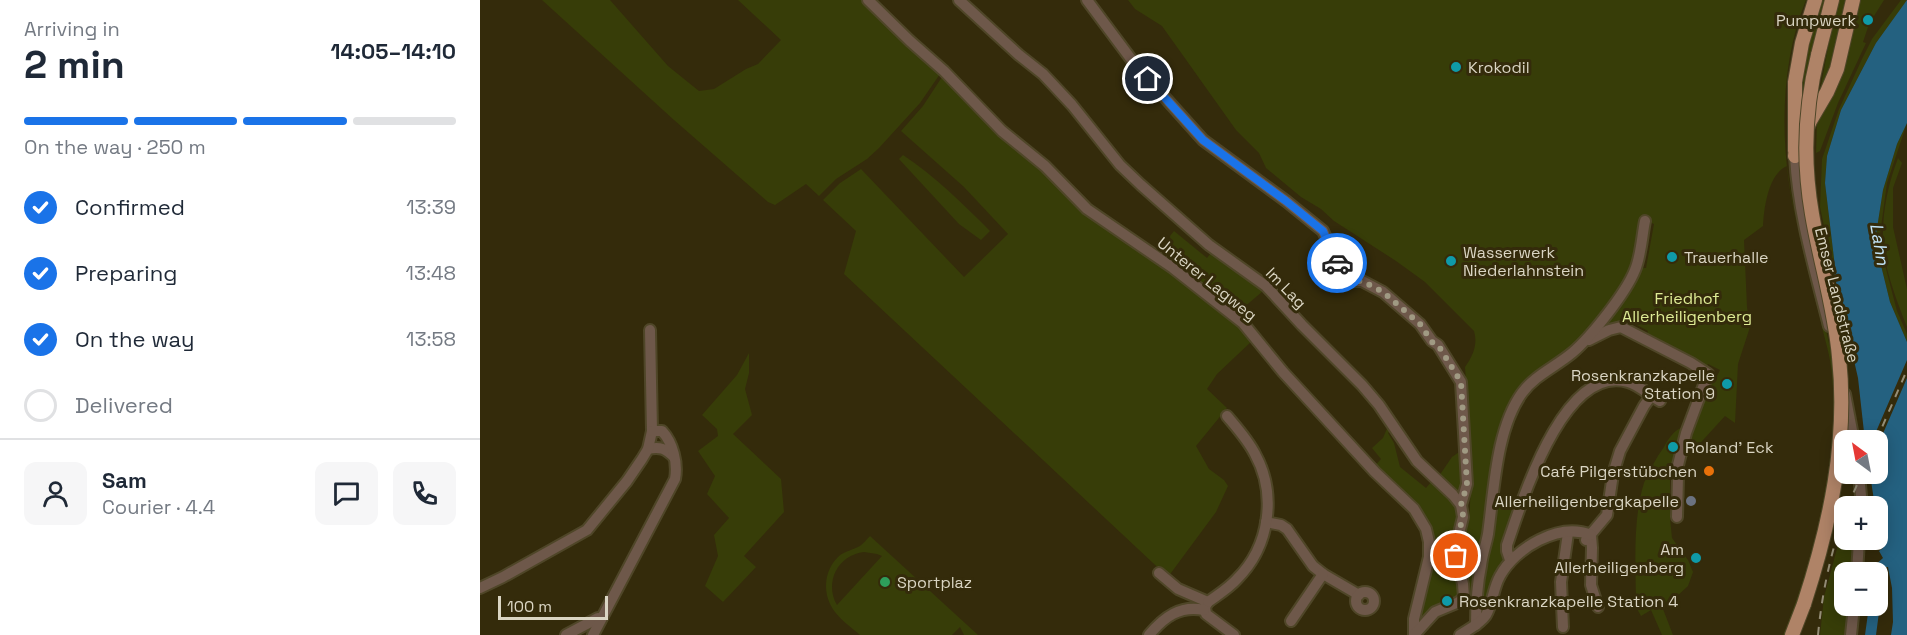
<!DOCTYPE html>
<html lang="en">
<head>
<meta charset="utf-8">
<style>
	body { margin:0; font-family:"Space Grotesk",sans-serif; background:#f6f6f7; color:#1f2937; height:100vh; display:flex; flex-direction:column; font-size:22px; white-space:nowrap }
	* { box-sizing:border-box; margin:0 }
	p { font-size:20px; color:#747a83 }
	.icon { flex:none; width:33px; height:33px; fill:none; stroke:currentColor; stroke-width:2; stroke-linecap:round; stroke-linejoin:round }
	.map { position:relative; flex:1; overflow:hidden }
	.sheet { display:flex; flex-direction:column; background:#fff; width:480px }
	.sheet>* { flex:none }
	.needle { width:39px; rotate:328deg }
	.tools { position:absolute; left:1354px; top:430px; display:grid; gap:12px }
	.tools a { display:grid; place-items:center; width:54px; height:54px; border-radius:12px; background:#fff; box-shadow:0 3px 15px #0003; font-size:30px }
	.scale { position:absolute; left:18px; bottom:15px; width:110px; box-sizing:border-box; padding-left:6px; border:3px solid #dad5c3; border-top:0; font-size:16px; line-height:21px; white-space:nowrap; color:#dad5c3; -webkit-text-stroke:4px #342b0b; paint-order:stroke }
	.pin { position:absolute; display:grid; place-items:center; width:51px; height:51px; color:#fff; margin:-26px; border:3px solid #fff; border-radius:50%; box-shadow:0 2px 6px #0007 }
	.courier { position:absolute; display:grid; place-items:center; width:60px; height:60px; margin:-30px; border:4px solid #1a73e8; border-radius:50%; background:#fff; color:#222; box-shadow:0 2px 8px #0007 }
	.head em { font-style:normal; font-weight:800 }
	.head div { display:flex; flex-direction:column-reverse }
	.head { display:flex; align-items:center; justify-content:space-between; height:102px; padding:0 24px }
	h1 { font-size:39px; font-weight:800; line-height:45px }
	.bar { display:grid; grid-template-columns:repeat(4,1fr); gap:9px 6px; align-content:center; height:72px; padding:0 24px }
	.bar i { height:8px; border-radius:4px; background:#e0e1e3 }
	.bar .active { background:#1a73e8 }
	.bar p { grid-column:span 4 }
	.line { display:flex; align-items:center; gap:15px; padding:0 24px; border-top:2px solid #e0e1e3 }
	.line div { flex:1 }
	.round { display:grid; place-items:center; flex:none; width:63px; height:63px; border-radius:12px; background:#f6f6f7 }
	ol { padding:0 24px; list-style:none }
	li { display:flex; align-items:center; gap:18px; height:66px }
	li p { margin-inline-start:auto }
	li .icon { padding:6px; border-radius:50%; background:#1a73e8; color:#fff; stroke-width:4 }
	li:last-child { color:#747a83 }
	li i { width:33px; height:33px; border:3px solid #e0e1e3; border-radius:50% }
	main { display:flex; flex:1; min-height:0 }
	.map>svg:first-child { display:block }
	.green { fill:#373d08; fill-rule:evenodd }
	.water { fill:#246180 }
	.pier { fill:#342b0b }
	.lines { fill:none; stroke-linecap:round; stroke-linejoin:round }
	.minor-casing { stroke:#4f4628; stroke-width:14 }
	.major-casing { stroke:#4f4628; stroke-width:16 }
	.minor { stroke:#6e584a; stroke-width:10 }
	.major { stroke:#af8367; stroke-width:14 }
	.rail { stroke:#958e77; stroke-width:2; stroke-dasharray:8 8; stroke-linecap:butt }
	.major-bridge-casing { stroke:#4f4628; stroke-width:16; stroke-linecap:butt }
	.major-bridge { stroke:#af8367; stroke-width:14 }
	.done { stroke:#a09a83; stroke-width:6; stroke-dasharray:0 10.8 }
	.route { stroke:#1a73e8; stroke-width:8 }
	.culture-dot { fill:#0f9aa8; stroke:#342b0b; stroke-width:2 }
	.food-dot { fill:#e8710a; stroke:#342b0b; stroke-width:2 }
	.worship-dot { fill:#6b7280; stroke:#342b0b; stroke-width:2 }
	.leisure-dot { fill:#2e9e5b; stroke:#342b0b; stroke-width:2 }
	.labels { text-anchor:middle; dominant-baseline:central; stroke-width:6; stroke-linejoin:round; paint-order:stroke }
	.poi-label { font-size:16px; fill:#dad5c3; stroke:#342b0b; text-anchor:start }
	.street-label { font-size:16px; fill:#dad5c3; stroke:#342b0b }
	.park-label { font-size:16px; fill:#deeb95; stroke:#342b0b }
	.water-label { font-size:18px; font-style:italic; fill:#c3e4f8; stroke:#342b0b }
</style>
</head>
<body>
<main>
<section class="sheet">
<div class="head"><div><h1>2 min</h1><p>Arriving in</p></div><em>14:05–14:10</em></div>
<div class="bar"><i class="active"></i><i class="active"></i><i class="active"></i><i></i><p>On the way · 250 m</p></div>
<ol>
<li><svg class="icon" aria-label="check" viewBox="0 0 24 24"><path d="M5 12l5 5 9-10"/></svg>Confirmed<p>13:39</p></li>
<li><svg class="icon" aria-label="check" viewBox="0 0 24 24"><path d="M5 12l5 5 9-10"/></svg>Preparing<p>13:48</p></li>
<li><svg class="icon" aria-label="check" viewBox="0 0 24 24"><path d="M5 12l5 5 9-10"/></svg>On the way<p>13:58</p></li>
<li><i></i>Delivered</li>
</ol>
<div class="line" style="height:108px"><a class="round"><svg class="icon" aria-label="person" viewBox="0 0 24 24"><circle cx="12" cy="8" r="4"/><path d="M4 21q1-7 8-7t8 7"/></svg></a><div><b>Sam</b><p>Courier · 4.4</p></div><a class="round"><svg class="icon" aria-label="chat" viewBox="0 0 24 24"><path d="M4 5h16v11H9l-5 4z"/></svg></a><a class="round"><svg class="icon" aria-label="phone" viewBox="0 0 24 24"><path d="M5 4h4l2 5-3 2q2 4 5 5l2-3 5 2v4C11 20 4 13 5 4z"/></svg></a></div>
</section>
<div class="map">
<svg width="1427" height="635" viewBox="0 0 1427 635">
	<rect width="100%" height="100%" fill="#342b0b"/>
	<g class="green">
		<polygon points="62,0 130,0 188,66 219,91 234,89 266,69 278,64 301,40 258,0 384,0 460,74 440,103 399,148 387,159 356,179 339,196 326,184 295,205 288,202 194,120"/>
		<path d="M648 0H1326C1297 71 1300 160 1319 233 1328 266 1338 300 1347 334 1349 345 1354 357 1355 369 1356 379 1355 390 1355 401 1356 481 1333 560 1305 635H1303C1334 561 1362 447 1351 367 1349 350 1343 334 1340 318 1327 267 1313 217 1307 166 1288 174 1284 208 1283 226L1264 240 1267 307 1270 327 1258 364 1255 423 1245 416 1190 476V518L1192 538 1208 560 1213 572 1208 586 1183 609 1193 635H1182L1171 610 1161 616 1156 607C1156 568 1152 521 1164 483 1169 471 1176 458 1184 447 1188 439 1194 430 1203 427L1229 379 1237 376 1240 370 1228 364 1226 368 1166 336 1168 331 1157 325 1163 315 1151 308 1139 329 1115 339 1055 383 1044 395 1030 421 1014 501 1035 512 1022 547 1024 559 1015 575 1000 616 993 605 987 600 990 594 981 557 989 520 992 471 985 367C993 356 998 344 994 331L945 282 916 261 854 221 841 209 821 197 786 168 779 153 756 130 682 26 655 9ZM1167 221 1174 224 1166 268 1153 267Z"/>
		<polygon points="1339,0 1347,0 1323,116 1316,120 1318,86"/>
		<polygon points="1357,0 1370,0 1347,80 1339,96"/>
		<polygon points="1377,0 1404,0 1389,24 1383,42 1386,43 1358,103 1340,151 1336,153 1337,120"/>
		<polygon points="1421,0 1426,0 1426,2 1396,43 1361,110 1347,156 1345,183 1355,267 1353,269 1340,207 1342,159 1359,109 1382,59 1392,39"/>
		<polygon points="462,77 518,134 761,324 773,340 737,374 727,389 747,408 716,446 729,469 744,480 748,486 736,512 688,577 364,274 376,231 343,200 360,183 381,169 484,277 528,234 484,187 421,131 443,106"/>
		<polygon points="1427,123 1407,183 1399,242 1417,311 1427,334 1427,342 1410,302 1395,241 1403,190 1417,144"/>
		<path d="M423 155C455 176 483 204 510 231L501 240 479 224 419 159Z"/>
		<path d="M1418 158 1422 163 1413 188V227L1427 289V327C1418 304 1403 266 1403 241 1402 213 1408 184 1418 158Z"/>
		<polygon points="694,231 727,258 731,253 769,279 783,291 756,314 677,253 691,243 690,236"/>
		<polygon points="269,353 269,373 265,389 272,415 253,434 301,479 304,512 264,556 276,567 243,602 225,586 238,556 234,535 249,518 227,494 235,476 218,451 238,436 237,429 222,415 257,375"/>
		<polygon points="908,426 911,431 908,433 914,443 920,467 946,488 952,481 977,508 977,517 970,551 979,592 975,598 953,608 942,618 940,616 954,558 950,528 894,467 901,459 892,448 903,438"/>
		<polygon points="982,450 982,485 978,492 974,491 959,476 972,457"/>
		<polygon points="1365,519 1365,540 1375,540 1373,573 1365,573 1365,606 1370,606 1368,635 1340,635 1344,597"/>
		<path d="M390 536 498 635H484L480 627 472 635H380C372 628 362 621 355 612 342 595 343 571 359 556 365 551 373 550 380 546 383 544 387 539 390 536ZM384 552 397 554 402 556 357 605C344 582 358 555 384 552Z"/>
	</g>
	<polygon class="water" points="1427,0 1427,123 1417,144 1403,190 1395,241 1410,302 1427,342 1427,635 1411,635 1413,622 1412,588 1408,567 1405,567 1396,635 1385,635 1389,606 1398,606 1398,573 1392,573 1393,567 1403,558 1399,551 1403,548 1398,526 1398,507 1395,507 1390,474 1398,474 1398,441 1385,441 1378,378 1353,269 1355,267 1345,183 1347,156 1361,110 1396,43"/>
	<polygon class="pier" points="1427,360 1427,378 1398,445 1398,441 1392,441"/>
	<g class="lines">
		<defs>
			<g id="minor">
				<polyline points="388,0 430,41 464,71 522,131 565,166 607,209 693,268 763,323 803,372 895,472 934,509 946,529 949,542 949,557 934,619 934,635"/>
				<polyline points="479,0 539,55 563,74 592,105 640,165 661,185 729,245 786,286 822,325 882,385 899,405 937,461 973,495 981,505 983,517 977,542 976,554 983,584 984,597 979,602 955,612 934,635"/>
				<polyline points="607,0 654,63 723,140 806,201 843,231 863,277 873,281 882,281 903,292 940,324 952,341 958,345 981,382 987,484 981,505"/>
				<path d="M1315 156C1318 214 1335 270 1349 326"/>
				<polyline points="1109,340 1129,330 1141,327 1211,363 1228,374 1206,433 1197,469 1198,477 1197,517"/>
				<polyline points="1365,394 1374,441"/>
				<path d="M168 449C180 446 186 449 194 457"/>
				<polyline points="1379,474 1382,507"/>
				<polyline points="786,522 801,525 807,529 833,566 843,574 879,595"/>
				<polyline points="1111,535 1112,548 1111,585 1118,607"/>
				<polyline points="1106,540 1127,515 1133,474 1140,451 1164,406 1171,396"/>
				<path d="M1030 560 1027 551V545C1042 502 1083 363 1148 382 1159 385 1169 395 1180 401"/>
				<polyline points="679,573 698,589 728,602 725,607 726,614 754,635"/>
				<polyline points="1377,573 1379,540"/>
				<polyline points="0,588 23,577 107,530 147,481 162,459 168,449 172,431 170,330"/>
				<circle cx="885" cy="601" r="9"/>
				<path d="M728 602C739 594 749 588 757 579 790 546 797 494 775 454 768 440 757 428 747 416"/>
				<polyline points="811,621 843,574"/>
				<path d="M996 625C996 605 997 585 1001 566 1002 555 1006 545 1008 534 1014 491 1016 429 1042 393 1054 376 1075 367 1092 353 1110 338 1146 293 1155 270 1161 256 1162 236 1165 221"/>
				<polyline points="1083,627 1081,582 1088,533"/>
				<polyline points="86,635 118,618 121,619"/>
				<path d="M113 635 195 479C198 463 193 443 182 431H172"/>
				<path d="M669 635C684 617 700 605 724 610"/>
				<path d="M980 635C989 629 1000 624 1006 615 1013 603 1013 588 1020 576 1035 548 1079 522 1111 535"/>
				<polyline points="1371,635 1374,606"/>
			</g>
			<g id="major">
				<polyline points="1338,55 1352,0"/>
				<polyline points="1315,151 1315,82 1322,43 1335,0"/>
				<polyline points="1315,156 1330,121 1347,92 1357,69 1373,0"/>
				<polyline points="1312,635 1324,604"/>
			</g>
		</defs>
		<use href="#minor" class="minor-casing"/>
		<use href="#major" class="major-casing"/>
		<use href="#minor" class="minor"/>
		<use href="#major" class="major"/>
		<g class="rail">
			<polyline points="1396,441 1427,370"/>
			<polyline points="1367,507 1382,474"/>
			<path d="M1338 635C1342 592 1351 552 1365 511"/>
		</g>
		<defs>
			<path id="major-bridge" d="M1324 604C1350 524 1368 442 1359 357 1355 309 1340 262 1332 214 1323 162 1325 106 1338 55"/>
		</defs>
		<use href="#major-bridge" class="major-bridge-casing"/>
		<use href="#major-bridge" class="major-bridge"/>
	</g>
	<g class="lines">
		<polyline class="done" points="857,263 863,277 873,281 882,281 903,292 940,324 952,342 958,345 981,382 987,485 981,505 983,515 977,542 976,556"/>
		<polyline class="route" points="668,79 723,140 806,201 843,231 857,263"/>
	</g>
	<g class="culture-dot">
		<circle cx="1388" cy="20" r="6"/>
		<circle cx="976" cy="67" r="6"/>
		<circle cx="1192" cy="257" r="6"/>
		<circle cx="971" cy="261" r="6"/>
		<circle cx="1247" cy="384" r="6"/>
		<circle cx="1193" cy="447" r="6"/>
		<circle cx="1216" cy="558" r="6"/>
		<circle cx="967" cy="601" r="6"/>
	</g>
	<circle class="food-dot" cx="1229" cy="471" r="6"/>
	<circle class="worship-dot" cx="1211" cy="501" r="6"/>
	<circle class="leisure-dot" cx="405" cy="582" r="6"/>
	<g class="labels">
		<g class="poi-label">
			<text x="1376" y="20" text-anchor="end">Pumpwerk</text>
			<text x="988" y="67">Krokodil</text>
			<text x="983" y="252">Wasserwerk<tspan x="983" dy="18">Niederlahnstein</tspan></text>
			<text x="1204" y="257">Trauerhalle</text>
			<text x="1235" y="375" text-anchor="end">Rosenkranzkapelle<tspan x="1235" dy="18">Station 9</tspan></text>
			<text x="1205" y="447">Roland' Eck</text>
			<text x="1217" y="471" text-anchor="end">Café Pilgerstübchen</text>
			<text x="1199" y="501" text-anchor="end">Allerheiligenbergkapelle</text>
			<text x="1204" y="549" text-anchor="end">Am<tspan x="1204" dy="18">Allerheiligenberg</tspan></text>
			<text x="417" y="582">Sportplaz</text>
			<text x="979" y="601">Rosenkranzkapelle Station 4</text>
		</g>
		<g class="street-label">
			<text transform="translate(727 279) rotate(39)">Unterer Lagweg</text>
			<text transform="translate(806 288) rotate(46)">Im Lag</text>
			<text transform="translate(1357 295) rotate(76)">Emser Landstraße</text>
		</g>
		<g class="park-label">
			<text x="1207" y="298">Friedhof<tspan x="1207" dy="18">Allerheiligenberg</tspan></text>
		</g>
		<g class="water-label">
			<text transform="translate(1400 244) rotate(80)">Lahn</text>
		</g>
	</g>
</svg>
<div class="tools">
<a><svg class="needle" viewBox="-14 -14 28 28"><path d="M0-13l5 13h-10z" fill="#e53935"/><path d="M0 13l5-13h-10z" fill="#747a83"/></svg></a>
<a>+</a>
<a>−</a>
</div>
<div class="scale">100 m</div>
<div class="pin" style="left:976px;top:556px;background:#ea580c"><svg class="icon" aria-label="bag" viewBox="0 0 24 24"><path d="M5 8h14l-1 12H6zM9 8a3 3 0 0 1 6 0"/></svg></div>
<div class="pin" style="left:668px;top:79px;background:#1f2937"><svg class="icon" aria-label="home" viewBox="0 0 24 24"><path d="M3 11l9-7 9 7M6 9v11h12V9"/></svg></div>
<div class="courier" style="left:857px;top:263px"><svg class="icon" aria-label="car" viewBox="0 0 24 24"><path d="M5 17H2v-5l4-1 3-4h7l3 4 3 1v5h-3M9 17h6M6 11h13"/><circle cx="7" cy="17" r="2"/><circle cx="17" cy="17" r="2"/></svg></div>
</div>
</main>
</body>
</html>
